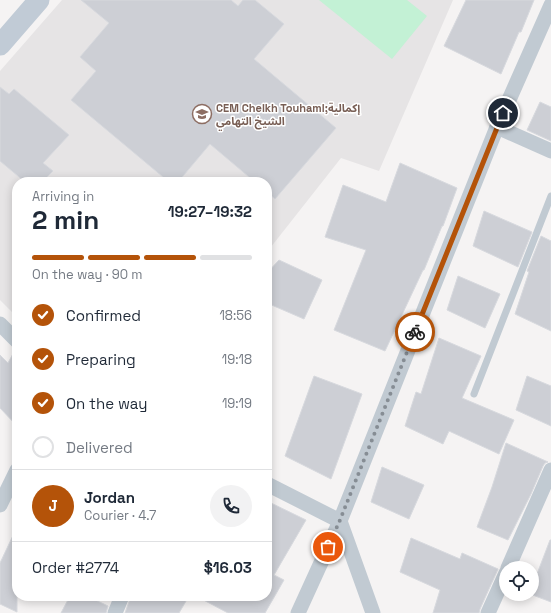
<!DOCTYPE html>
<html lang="en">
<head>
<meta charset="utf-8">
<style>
	body { margin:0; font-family:"Space Grotesk","Noto Sans Arabic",sans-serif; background:#f2f2f3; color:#1f2937; height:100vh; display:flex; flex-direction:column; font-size:15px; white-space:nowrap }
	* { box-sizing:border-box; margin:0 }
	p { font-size:13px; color:#747a83 }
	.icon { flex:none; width:22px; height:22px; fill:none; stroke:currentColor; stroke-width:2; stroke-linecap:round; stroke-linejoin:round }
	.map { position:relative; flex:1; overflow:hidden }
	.panel { position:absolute; left:12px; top:177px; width:260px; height:424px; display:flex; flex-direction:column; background:#fff; border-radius:16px; box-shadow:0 2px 10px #0003 }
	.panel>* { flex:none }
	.controls { position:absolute; left:499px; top:561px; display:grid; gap:8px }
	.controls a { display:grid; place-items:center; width:40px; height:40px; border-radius:50%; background:#fff; box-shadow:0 2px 10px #0003; font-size:20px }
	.pin { position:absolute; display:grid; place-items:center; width:34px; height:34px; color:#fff; margin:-17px; border:2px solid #fff; border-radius:50%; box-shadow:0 1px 4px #0007 }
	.courier { position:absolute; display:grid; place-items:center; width:40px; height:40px; margin:-20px; border:3px solid #b45309; border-radius:50%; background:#fff; color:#222; box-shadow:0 1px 5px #0007 }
	.headline em { font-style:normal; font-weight:700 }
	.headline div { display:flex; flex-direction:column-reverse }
	.headline { display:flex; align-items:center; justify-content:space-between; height:68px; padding:0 20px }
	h1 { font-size:26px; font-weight:700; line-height:30px }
	.bar { display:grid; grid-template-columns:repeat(4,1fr); gap:6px 4px; align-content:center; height:48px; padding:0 20px }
	.bar i { height:5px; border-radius:3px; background:#e0e1e3 }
	.bar .on { background:#b45309 }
	.bar p { grid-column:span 4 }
	.line { display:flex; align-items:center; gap:10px; padding:0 20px; border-top:1px solid #e0e1e3 }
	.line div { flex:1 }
	.round { display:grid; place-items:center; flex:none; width:42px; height:42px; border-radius:21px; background:#f2f2f3 }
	ol { padding:0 20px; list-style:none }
	li { display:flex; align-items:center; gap:12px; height:44px }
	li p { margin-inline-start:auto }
	li .icon { padding:4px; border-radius:50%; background:#b45309; color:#fff; stroke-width:4 }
	li:last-child { color:#747a83 }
	li i { width:22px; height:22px; border:2px solid #e0e1e3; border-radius:50% }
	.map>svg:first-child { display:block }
	.education { fill:#e6e4e5 }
	.green { fill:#c3f1d5 }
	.building { fill:#cdcfd5; stroke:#d7d9de }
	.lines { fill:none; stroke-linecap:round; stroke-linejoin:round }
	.service { stroke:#c1cad2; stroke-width:7 }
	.minor { stroke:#c1cad2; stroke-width:15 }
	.secondary { stroke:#c1cbd6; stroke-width:21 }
	.done { stroke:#868d94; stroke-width:4; stroke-dasharray:0 7.2 }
	.route { stroke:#b45309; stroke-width:5 }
	.labels { text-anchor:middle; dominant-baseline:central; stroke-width:3; stroke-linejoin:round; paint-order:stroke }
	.education-label { font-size:11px; font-weight:bold; fill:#785e54; stroke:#fff; text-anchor:start }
</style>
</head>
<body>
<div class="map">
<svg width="551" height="613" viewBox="0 0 551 613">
	<rect width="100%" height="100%" fill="#f5f3f3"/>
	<polygon class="education" points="62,0 453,0 379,171 341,158 267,252 267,182 17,182 17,311 15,315 0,300 0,71"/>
	<polygon class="green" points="319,0 407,0 427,16 392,59"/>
	<g class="building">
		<polygon points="81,0 231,0 238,6 243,0 255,0 284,24 254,59 336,128 275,199 267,192 267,182 255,182 210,144 178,182 169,182 71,100 96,71 80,57 109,23"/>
		<polygon points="466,0 534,0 521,32 519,32 501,74 444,46"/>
		<polygon points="0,87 9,94 14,89 69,135 43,163 53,171 42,182 25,182 0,161"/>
		<polygon points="540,102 551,107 551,141 527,130"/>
		<polygon points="400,163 457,188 443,226 442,226 424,270 423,270 385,351 334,330 366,250 325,237 343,185 386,202"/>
		<polygon points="484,211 532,232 518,267 473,246"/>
		<polygon points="541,236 551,241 551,331 515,314 529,272 527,271"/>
		<polygon points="279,260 322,280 304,319 267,303 267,273"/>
		<polygon points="458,276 500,294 485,328 447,310"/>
		<polygon points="439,338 481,356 462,398 514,420 499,454 449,431 443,444 405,426 416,392 421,394"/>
		<polygon points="15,350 17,350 17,426 0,408 0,355 8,363"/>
		<polygon points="314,376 362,394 331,479 285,456"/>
		<polygon points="527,376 551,386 551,426 516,410"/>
		<polygon points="506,443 548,462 545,463 543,466 531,494 508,540 477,527 492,487"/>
		<polygon points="382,467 424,485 409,519 371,502"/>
		<polygon points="267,501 306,520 274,575 284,580 265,613 228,613 196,596 267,596"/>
		<polygon points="17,527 17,612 0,604 0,563"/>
		<polygon points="411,538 460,559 462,553 498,569 480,609 479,613 433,613 440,590 400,572"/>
		<polygon points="550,540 551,540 551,602 530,594 532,594 532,587"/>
		<polygon points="70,596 87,596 108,606 106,613 61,613"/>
		<polygon points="131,596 189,596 179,613 125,613"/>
	</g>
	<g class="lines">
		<polyline class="service" points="474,394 551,196"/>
		<g class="minor">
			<polyline points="497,127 551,151"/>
			<polyline points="0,324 17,341"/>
			<polyline points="267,484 340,521 298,613"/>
			<polyline points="0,505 17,470"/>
			<polyline points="508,568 551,470"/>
			<polyline points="115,613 122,596"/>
			<polyline points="373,613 340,521 497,127 551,5"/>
			<polyline points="488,613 506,573"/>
		</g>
		<polyline class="secondary" points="0,45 39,0"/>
	</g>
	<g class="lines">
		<polyline class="done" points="328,547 340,520 415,332"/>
		<polyline class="route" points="415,332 503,113"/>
	</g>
	<defs>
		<symbol id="school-ring" viewBox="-11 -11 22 22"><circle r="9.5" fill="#fff" stroke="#8d6e63" stroke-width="1.5"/><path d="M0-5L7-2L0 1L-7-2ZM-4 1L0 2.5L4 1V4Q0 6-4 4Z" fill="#8d6e63"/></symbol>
	</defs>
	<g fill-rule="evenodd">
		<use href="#school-ring" x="191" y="103" width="22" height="22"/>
	</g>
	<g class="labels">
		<g class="education-label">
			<text x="216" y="108">CEM Cheikh Touhami;إكمالية<tspan x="216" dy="13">الشيخ التهامي</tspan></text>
		</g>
	</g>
</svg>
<div class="controls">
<a><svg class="icon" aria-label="locate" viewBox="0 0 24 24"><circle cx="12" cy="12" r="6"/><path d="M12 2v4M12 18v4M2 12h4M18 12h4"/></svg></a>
</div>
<div class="pin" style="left:328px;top:547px;background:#ea580c"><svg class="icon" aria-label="bag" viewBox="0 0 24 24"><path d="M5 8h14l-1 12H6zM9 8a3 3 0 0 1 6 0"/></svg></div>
<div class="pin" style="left:503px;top:113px;background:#1f2937"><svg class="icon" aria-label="home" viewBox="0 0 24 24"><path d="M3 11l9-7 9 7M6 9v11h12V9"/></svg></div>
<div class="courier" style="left:415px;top:332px"><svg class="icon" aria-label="bike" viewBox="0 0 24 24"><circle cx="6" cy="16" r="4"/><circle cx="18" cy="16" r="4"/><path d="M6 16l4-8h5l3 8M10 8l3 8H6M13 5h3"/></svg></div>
<section class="panel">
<div class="headline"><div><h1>2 min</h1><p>Arriving in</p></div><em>19:27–19:32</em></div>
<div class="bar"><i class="on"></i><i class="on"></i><i class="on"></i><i></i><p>On the way · 90 m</p></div>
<ol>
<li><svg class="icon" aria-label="check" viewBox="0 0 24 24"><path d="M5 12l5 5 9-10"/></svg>Confirmed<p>18:56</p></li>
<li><svg class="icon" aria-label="check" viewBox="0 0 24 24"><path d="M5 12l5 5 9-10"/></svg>Preparing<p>19:18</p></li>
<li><svg class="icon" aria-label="check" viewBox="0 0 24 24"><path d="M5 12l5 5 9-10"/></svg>On the way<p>19:19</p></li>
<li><i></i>Delivered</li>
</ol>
<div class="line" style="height:72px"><b class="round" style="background:#b45309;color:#fff">J</b><div><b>Jordan</b><p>Courier · 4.7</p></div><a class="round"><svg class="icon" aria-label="phone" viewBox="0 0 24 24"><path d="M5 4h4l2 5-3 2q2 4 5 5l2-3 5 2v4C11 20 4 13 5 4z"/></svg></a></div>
<div class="line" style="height:52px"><div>Order #2774</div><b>$16.03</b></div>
</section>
</div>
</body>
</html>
